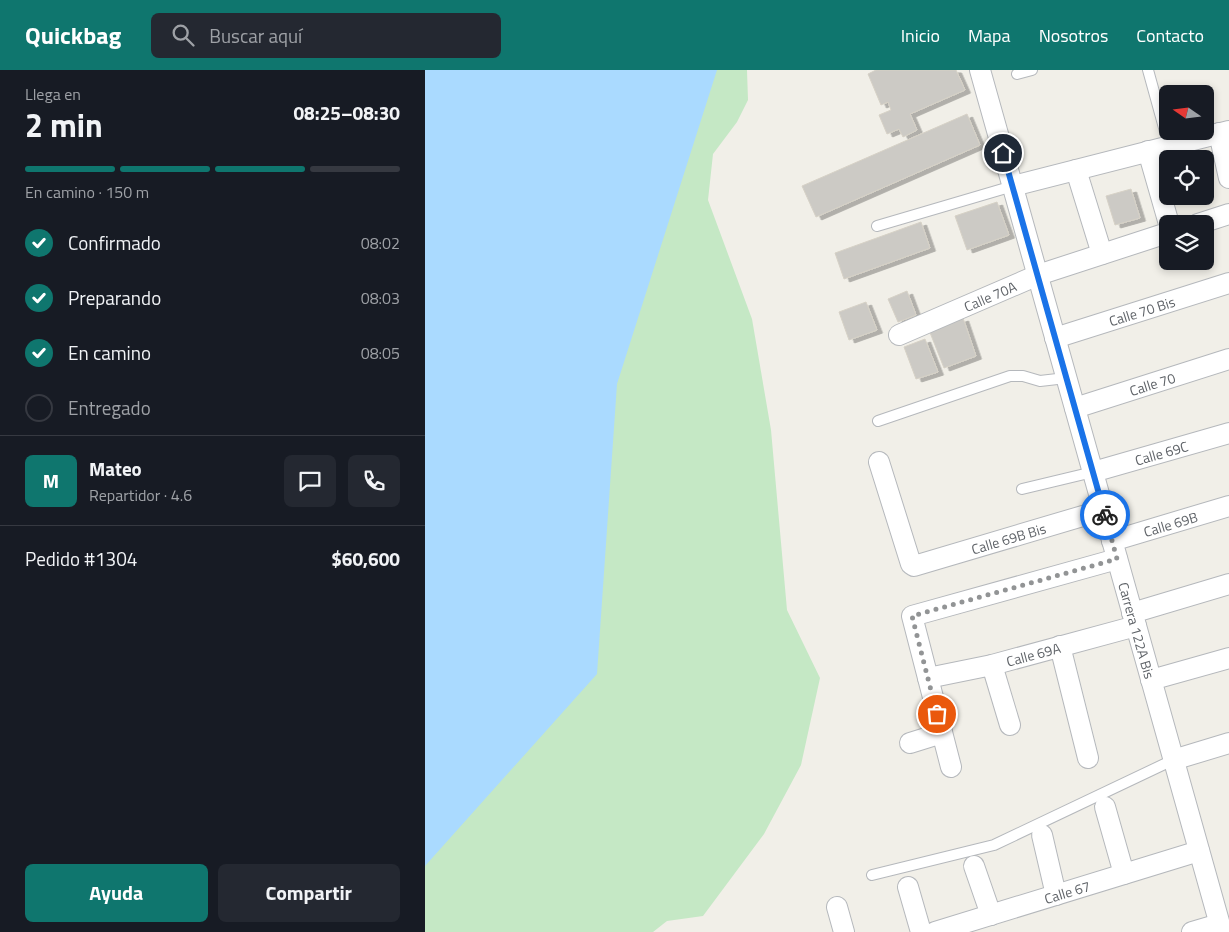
<!DOCTYPE html>
<html lang="es">
<head>
<meta charset="utf-8">
<style>
	body { margin:0; font-family:"Titillium Web",sans-serif; background:#242831; color:#f1f3f6; height:100vh; display:flex; flex-direction:column; font-size:19px; white-space:nowrap }
	* { box-sizing:border-box; margin:0 }
	p { font-size:16px; color:#9ea1a6 }
	.icon { flex:none; width:28px; height:28px; fill:none; stroke:currentColor; stroke-width:2; stroke-linecap:round; stroke-linejoin:round }
	.map { position:relative; flex:1; overflow:hidden }
	.drawer { display:flex; flex-direction:column; background:#171b24; width:425px }
	.drawer>* { flex:none }
	.needle { width:32px; rotate:284deg }
	.fabs { position:absolute; left:734px; top:15px; display:grid; gap:10px }
	.fabs a { display:grid; place-items:center; width:55px; height:55px; border-radius:8px; background:#171b24; box-shadow:0 2px 8px #0003; font-size:25px }
	.pin { position:absolute; display:grid; place-items:center; width:42px; height:42px; color:#fff; margin:-21px; border:2px solid #fff; border-radius:50%; box-shadow:0 1px 5px #0007 }
	.courier { position:absolute; display:grid; place-items:center; width:50px; height:50px; margin:-25px; border:4px solid #1a73e8; border-radius:50%; background:#fff; color:#222; box-shadow:0 1px 6px #0007 }
	.headline em { font-style:normal; font-weight:700 }
	.headline div { display:flex; flex-direction:column-reverse }
	.headline { display:flex; align-items:center; justify-content:space-between; height:85px; padding:0 25px }
	h1 { font-size:32px; font-weight:700; line-height:38px }
	.bar { display:grid; grid-template-columns:repeat(4,1fr); gap:8px 5px; align-content:center; height:60px; padding:0 25px }
	.bar i { height:6px; border-radius:4px; background:#363941 }
	.bar .on { background:#0f766e }
	.bar p { grid-column:span 4 }
	.line { display:flex; align-items:center; gap:12px; padding:0 25px; border-top:1px solid #363941 }
	.line div { flex:1 }
	.round { display:grid; place-items:center; flex:none; width:52px; height:52px; border-radius:8px; background:#242831 }
	ol { padding:0 25px; list-style:none }
	li { display:flex; align-items:center; gap:15px; height:55px }
	li p { margin-inline-start:auto }
	li .icon { padding:5px; border-radius:50%; background:#0f766e; color:#fff; stroke-width:4 }
	li:last-child { color:#9ea1a6 }
	li i { width:28px; height:28px; border:2px solid #363941; border-radius:50% }
	.cta { display:flex; gap:10px; margin-top:auto; padding:10px 25px }
	.cta a { flex:1; height:58px; border-radius:8px; background:#0f766e; color:#fff; font-size:20px; font-weight:700; line-height:58px; text-align:center }
	.cta a+a { background:#242831; color:#f1f3f6 }
	header { display:flex; align-items:center; gap:30px; box-sizing:border-box; height:70px; padding:0 25px; background:#0f766e; color:#fff }
	header strong { font-size:24px }
	nav { display:flex; gap:28px; margin-inline-start:auto; font-size:18px }
	.search { width:350px; height:45px; background:#242831; display:flex; align-items:center; gap:12px; box-sizing:border-box; padding:0 18px; border-radius:8px; color:#9ea1a6; font-size:19px }
	main { display:flex; flex:1; min-height:0 }
	.map>svg:first-child { display:block }
	.green { fill:#c5e8c5 }
	.water { fill:#aadaff }
	.building { fill:#cccac5; stroke:#d6d1c6; filter:url(#shadow) }
	.lines { fill:none; stroke-linecap:round; stroke-linejoin:round }
	.lane-casing { stroke:#b5b8bc; stroke-width:12 }
	.street-casing { stroke:#b5b8bc; stroke-width:22 }
	.lane { stroke:#fff; stroke-width:10 }
	.street { stroke:#fff; stroke-width:20 }
	.done { stroke:#929495; stroke-width:5; stroke-dasharray:0 9 }
	.route { stroke:#1a73e8; stroke-width:6 }
	.labels { text-anchor:middle; dominant-baseline:central; stroke-width:4; stroke-linejoin:round; paint-order:stroke }
	.street-label { font-size:14px; fill:#5f6368; stroke:#fff }
</style>
</head>
<body>
<header>
<strong>Quickbag</strong>
<div class="search"><svg class="icon" aria-label="search" viewBox="0 0 24 24"><circle cx="10" cy="10" r="6"/><path d="M15 15l6 6"/></svg>Buscar aquí</div>
<nav><a>Inicio</a><a>Mapa</a><a>Nosotros</a><a>Contacto</a></nav>
</header>
<main>
<section class="drawer">
<div class="headline"><div><h1>2 min</h1><p>Llega en</p></div><em>08:25–08:30</em></div>
<div class="bar"><i class="on"></i><i class="on"></i><i class="on"></i><i></i><p>En camino · 150 m</p></div>
<ol>
<li><svg class="icon" aria-label="check" viewBox="0 0 24 24"><path d="M5 12l5 5 9-10"/></svg>Confirmado<p>08:02</p></li>
<li><svg class="icon" aria-label="check" viewBox="0 0 24 24"><path d="M5 12l5 5 9-10"/></svg>Preparando<p>08:03</p></li>
<li><svg class="icon" aria-label="check" viewBox="0 0 24 24"><path d="M5 12l5 5 9-10"/></svg>En camino<p>08:05</p></li>
<li><i></i>Entregado</li>
</ol>
<div class="line" style="height:90px"><b class="round" style="background:#0f766e;color:#fff">M</b><div><b>Mateo</b><p>Repartidor · 4.6</p></div><a class="round"><svg class="icon" aria-label="chat" viewBox="0 0 24 24"><path d="M4 5h16v11H9l-5 4z"/></svg></a><a class="round"><svg class="icon" aria-label="phone" viewBox="0 0 24 24"><path d="M5 4h4l2 5-3 2q2 4 5 5l2-3 5 2v4C11 20 4 13 5 4z"/></svg></a></div>
<div class="line" style="height:65px"><div>Pedido #1304</div><b>$60,600</b></div>
<div class="cta"><a>Ayuda</a><a>Compartir</a></div>
</section>
<div class="map">
<svg width="804" height="862" viewBox="0 0 804 862">
	<defs>
		<filter id="shadow"><feDropShadow dx="5.5" dy="3" stdDeviation="0" flood-color="#0004"/></filter>
	</defs>
	<rect width="100%" height="100%" fill="#f1efe8"/>
	<polygon class="green" points="0,0 322,0 323,30 312,52 288,84 283,130 327,249 346,360 362,540 395,608 376,695 339,764 278,846 242,851 228,862 0,862"/>
	<polygon class="water" points="0,0 292,0 192,314 172,604 0,796"/>
	<g class="building">
		<polygon points="451,0 531,0 540,20 485,44 492,60 478,67 474,59 462,64 454,45 466,40 463,32 456,35 443,4"/>
		<polygon points="542,44 555,75 391,147 377,116"/>
		<polygon points="706,119 715,148 690,155 681,126"/>
		<polygon points="572,132 584,165 542,180 530,146"/>
		<polygon points="496,152 505,178 419,209 410,183"/>
		<polygon points="482,221 491,245 473,252 463,229"/>
		<polygon points="441,232 452,260 424,270 414,242"/>
		<polygon points="538,248 551,286 519,298 504,260"/>
		<polygon points="500,269 513,302 491,309 479,277"/>
	</g>
	<g class="lines">
		<defs>
			<g id="lane">
				<polyline points="723,0 744,76"/>
				<polyline points="592,4 607,0"/>
				<polyline points="452,156 588,116"/>
				<polyline points="453,351 585,306 598,306 615,311 641,308"/>
				<polyline points="597,419 668,402"/>
				<polyline points="447,805 569,775 748,690"/>
			</g>
			<g id="street">
				<path id="s1" d="M555 0 797 862"/>
				<polyline points="794,63 804,108"/>
				<polyline points="723,81 744,154"/>
				<polyline points="651,100 677,184"/>
				<polyline points="588,116 804,61"/>
				<polyline points="773,154 804,144"/>
				<path id="s2" d="M474 265 613 205 742 163"/>
				<path id="s3" d="M630 268 804 213"/>
				<path id="s4" d="M650 338 804 289"/>
				<path id="s5" d="M454 392 486 494 489 496 678 440"/>
				<path id="s6" d="M668 402 804 363"/>
				<path id="s7" d="M687 471 804 436"/>
				<polyline points="707,543 804,514"/>
				<polyline points="635,576 663,688"/>
				<polyline points="567,595 585,655"/>
				<path id="s8" d="M503 608 567 595 711 556"/>
				<polyline points="726,610 804,588"/>
				<polyline points="485,673 517,663"/>
				<polyline points="748,690 804,673"/>
				<polyline points="526,697 487,546 692,489"/>
				<polyline points="680,737 699,804"/>
				<polyline points="617,765 631,825"/>
				<polyline points="549,796 566,845"/>
				<polyline points="483,817 496,862"/>
				<polyline points="412,837 419,862"/>
				<path id="s9" d="M510 862 774 781"/>
				<polyline points="767,862 794,854"/>
			</g>
		</defs>
		<use href="#lane" class="lane-casing"/>
		<use href="#street" class="street-casing"/>
		<use href="#lane" class="lane"/>
		<use href="#street" class="street"/>
	</g>
	<g class="lines">
		<polyline class="done" points="512,644 487,546 692,489 680,445"/>
		<polyline class="route" points="578,83 680,445"/>
	</g>
	<g class="labels">
		<g class="street-label">
			<text stroke="none"><textPath href="#s2" startOffset="99">Calle 70A</textPath></text>
			<text stroke="none"><textPath href="#s3" startOffset="91">Calle 70 Bis</textPath></text>
			<text stroke="none"><textPath href="#s4" startOffset="81">Calle 70</textPath></text>
			<text stroke="none"><textPath href="#s6" startOffset="71">Calle 69C</textPath></text>
			<text stroke="none"><textPath href="#s7" startOffset="61">Calle 69B</textPath></text>
			<text stroke="none"><textPath href="#s5" startOffset="209">Calle 69B Bis</textPath></text>
			<text stroke="none"><textPath href="#s1" startOffset="582">Carrera 122A Bis</textPath></text>
			<text stroke="none"><textPath href="#s8" startOffset="108">Calle 69A</textPath></text>
			<text stroke="none"><textPath href="#s9" startOffset="138">Calle 67</textPath></text>
		</g>
	</g>
</svg>
<div class="fabs">
<a><svg class="needle" viewBox="-14 -14 28 28"><path d="M0-13l5 13h-10z" fill="#e53935"/><path d="M0 13l5-13h-10z" fill="#9ea1a6"/></svg></a>
<a><svg class="icon" aria-label="locate" viewBox="0 0 24 24"><circle cx="12" cy="12" r="6"/><path d="M12 2v4M12 18v4M2 12h4M18 12h4"/></svg></a>
<a><svg class="icon" aria-label="layers" viewBox="0 0 24 24"><path d="M12 4l9 5-9 5-9-5zM3 14l9 5 9-5"/></svg></a>
</div>
<div class="pin" style="left:512px;top:644px;background:#ea580c"><svg class="icon" aria-label="bag" viewBox="0 0 24 24"><path d="M5 8h14l-1 12H6zM9 8a3 3 0 0 1 6 0"/></svg></div>
<div class="pin" style="left:578px;top:83px;background:#1f2937"><svg class="icon" aria-label="home" viewBox="0 0 24 24"><path d="M3 11l9-7 9 7M6 9v11h12V9"/></svg></div>
<div class="courier" style="left:680px;top:445px"><svg class="icon" aria-label="bike" viewBox="0 0 24 24"><circle cx="6" cy="16" r="4"/><circle cx="18" cy="16" r="4"/><path d="M6 16l4-8h5l3 8M10 8l3 8H6M13 5h3"/></svg></div>
</div>
</main>
</body>
</html>
